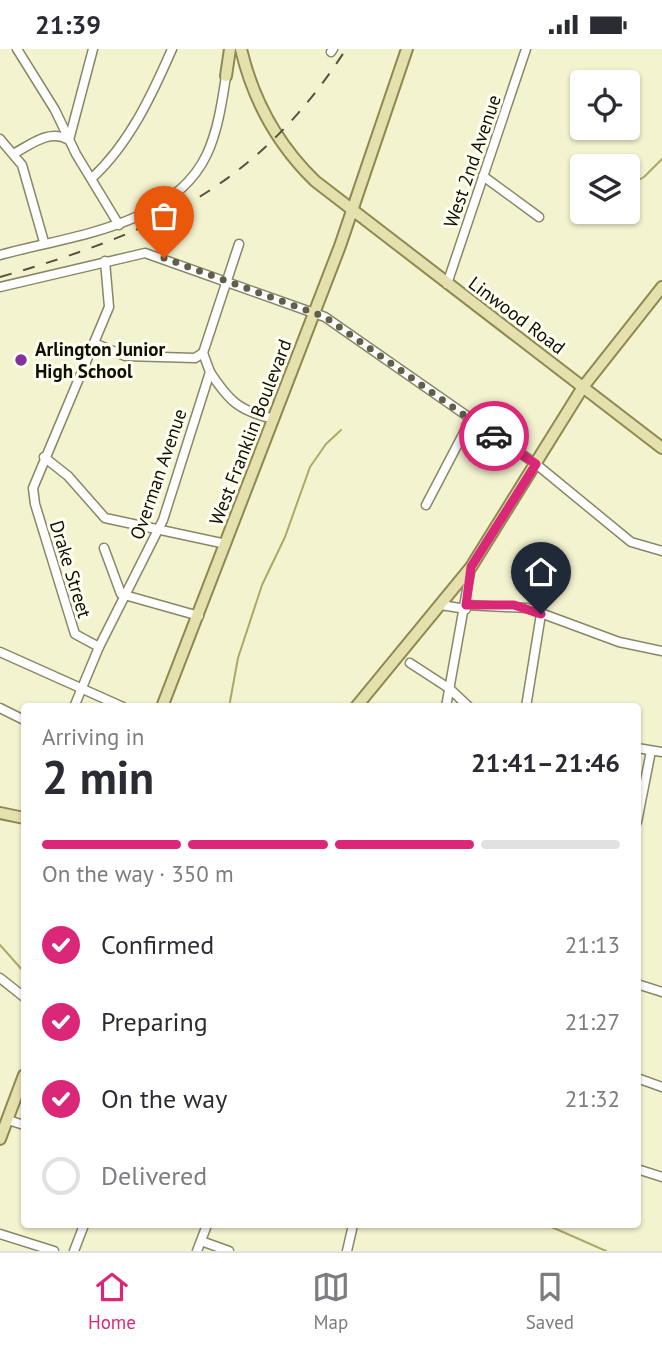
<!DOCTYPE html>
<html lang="en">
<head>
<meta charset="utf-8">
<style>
	body { margin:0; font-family:"PT Sans",sans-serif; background:#f2f2f3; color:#2b2b33; height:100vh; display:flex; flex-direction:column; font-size:26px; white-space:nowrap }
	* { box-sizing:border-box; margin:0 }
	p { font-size:23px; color:#7c7c81 }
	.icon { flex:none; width:38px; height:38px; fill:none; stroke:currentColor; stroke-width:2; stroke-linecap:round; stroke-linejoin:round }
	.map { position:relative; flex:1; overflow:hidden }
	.drawer { position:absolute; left:21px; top:654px; width:620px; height:525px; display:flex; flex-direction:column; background:#fff; border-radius:7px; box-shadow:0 2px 5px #0004 }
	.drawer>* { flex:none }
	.tools { position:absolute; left:570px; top:21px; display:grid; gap:14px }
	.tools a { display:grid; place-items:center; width:70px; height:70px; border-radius:7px; background:#fff; box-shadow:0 2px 5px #0004; font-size:35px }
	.pin { position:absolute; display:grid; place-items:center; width:60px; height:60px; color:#fff; margin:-72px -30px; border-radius:50% 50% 50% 0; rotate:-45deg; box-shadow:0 0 7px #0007 }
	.pin .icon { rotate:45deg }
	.courier { position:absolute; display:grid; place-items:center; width:70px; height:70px; margin:-35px; border:5px solid #db2777; border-radius:50%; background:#fff; color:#222; box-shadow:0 2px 9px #0007 }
	.summary em { font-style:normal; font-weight:700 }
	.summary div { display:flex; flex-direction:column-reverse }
	.summary { display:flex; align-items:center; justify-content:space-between; height:119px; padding:0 21px }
	h1 { font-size:46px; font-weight:700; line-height:52px }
	.bar { display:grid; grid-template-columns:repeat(4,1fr); gap:10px 7px; align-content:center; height:84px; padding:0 21px }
	.bar i { height:9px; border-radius:5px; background:#e1e1e2 }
	.bar .current { background:#db2777 }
	.bar p { grid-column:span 4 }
	ol { padding:0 21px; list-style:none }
	li { display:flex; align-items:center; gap:21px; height:77px }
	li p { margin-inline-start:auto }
	li .icon { padding:7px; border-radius:50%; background:#db2777; color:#fff; stroke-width:4 }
	li:last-child { color:#7c7c81 }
	li i { width:38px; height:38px; border:4px solid #e1e1e2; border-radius:50% }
	.status { display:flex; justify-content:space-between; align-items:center; height:49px; padding:0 35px; background:#fff; direction:ltr }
	.status svg { height:19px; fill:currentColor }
	.dock { display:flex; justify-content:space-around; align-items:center; height:98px; border-top:2px solid #e1e1e2; background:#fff; font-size:19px; color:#7c7c81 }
	.dock a { display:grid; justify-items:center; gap:4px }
	.dock .current { color:#db2777 }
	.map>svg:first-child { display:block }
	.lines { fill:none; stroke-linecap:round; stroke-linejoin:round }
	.stream { stroke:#aca867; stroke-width:2 }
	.minor-casing { stroke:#888767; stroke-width:11 }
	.major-casing { stroke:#8e8a4f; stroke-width:14 }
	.minor { stroke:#fff; stroke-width:8 }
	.major { stroke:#e4e1ae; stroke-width:10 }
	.rail { stroke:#545341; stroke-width:2; stroke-dasharray:12 12; stroke-linecap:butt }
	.done { stroke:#605f4b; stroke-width:7; stroke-dasharray:0 12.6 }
	.route { stroke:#db2777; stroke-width:9 }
	.poi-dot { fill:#8331a0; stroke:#fffff1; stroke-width:2.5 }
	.labels { text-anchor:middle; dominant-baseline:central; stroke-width:6; stroke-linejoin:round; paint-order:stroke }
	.street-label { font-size:19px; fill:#100f04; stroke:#fffff1 }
	.poi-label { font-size:19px; font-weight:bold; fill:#100f04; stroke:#fffff1; text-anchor:start }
</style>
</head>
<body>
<div class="status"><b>21:39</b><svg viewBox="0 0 49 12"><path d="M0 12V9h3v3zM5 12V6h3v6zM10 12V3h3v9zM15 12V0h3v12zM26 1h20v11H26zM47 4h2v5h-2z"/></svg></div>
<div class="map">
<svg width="662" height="1202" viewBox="0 0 662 1202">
	<rect width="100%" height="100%" fill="#f4f3d0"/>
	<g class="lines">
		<g class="stream">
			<polyline points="628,137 644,128 662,110"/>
			<polyline points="229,658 238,609 262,536 285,488 310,418 326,395 341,381"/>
			<polyline points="0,896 24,923"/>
			<polyline points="547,1176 606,1202"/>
		</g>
		<defs>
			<g id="minor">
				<polyline points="17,0 55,61 76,105 119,176"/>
				<polyline points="331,3 333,0"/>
				<polyline points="0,90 22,116 44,193"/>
				<path d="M15 104C33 94 50 80 69 91L93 0"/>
				<polyline points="483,127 539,168"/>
				<path d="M92 129C129 95 152 46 172 0"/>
				<path d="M0 206C68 187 173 178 207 105 218 81 222 53 226 27"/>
				<polyline points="447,235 526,0"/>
				<polyline points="0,238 145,204 325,268 536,415 631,493 662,502"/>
				<polyline points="94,294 125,307 195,309 203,304"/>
				<path d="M210 323C229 352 239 362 274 370"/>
				<polyline points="44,408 68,427 105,469 226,495"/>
				<polyline points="426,456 471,370"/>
				<polyline points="104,499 121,545 199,567"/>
				<polyline points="441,556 466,560"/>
				<polyline points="466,556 527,559 619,593 662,602"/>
				<polyline points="99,598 75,585 35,455 33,439 109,258 105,212"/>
				<polyline points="0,603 123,658"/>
				<polyline points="410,614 450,640 469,658"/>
				<polyline points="74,658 99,598 163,471 210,323 203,304 239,195"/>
				<polyline points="446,658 471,518"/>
				<polyline points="526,658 541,565"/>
				<polyline points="0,659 24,671"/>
				<polyline points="637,699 662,703"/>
				<polyline points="637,773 651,702"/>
				<polyline points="0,929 24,948"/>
				<polyline points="637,935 662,943"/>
				<polyline points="637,1029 662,1038"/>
				<polyline points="8,1071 24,1076"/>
				<polyline points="637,1120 662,1128"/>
				<polyline points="0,1185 54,1202"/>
				<polyline points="201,1192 229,1202"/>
				<polyline points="74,1202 84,1176"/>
				<polyline points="197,1202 207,1176"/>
				<polyline points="347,1202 353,1176"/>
			</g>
			<g id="major">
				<path d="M241 0C253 51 277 95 315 132L662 399"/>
				<polyline points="226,27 230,0"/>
				<polyline points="162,658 340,197 407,0"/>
				<polyline points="356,658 471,518 583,338 662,238"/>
				<polyline points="0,764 24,769"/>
				<polyline points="0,1090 24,1026"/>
			</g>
		</defs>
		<use href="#minor" class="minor-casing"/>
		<use href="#major" class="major-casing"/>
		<use href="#minor" class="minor"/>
		<use href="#major" class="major"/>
		<path class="rail" d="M0 228C152 184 257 139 346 0"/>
	</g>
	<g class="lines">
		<polyline class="done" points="164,209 325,268 494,387"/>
		<polyline class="route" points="494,387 536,415 471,518 466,556 514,556 541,565"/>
	</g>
	<circle class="poi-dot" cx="21" cy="311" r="7"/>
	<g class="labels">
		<g class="street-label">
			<text transform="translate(472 112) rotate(-71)">West 2nd Avenue</text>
			<text transform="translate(517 266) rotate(37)">Linwood Road</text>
			<text transform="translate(250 383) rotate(-69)">West Franklin Boulevard</text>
			<text transform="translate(158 425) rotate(-71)">Overman Avenue</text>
			<text transform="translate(71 520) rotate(73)">Drake Street</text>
		</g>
		<g class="poi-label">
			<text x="35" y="300">Arlington Junior<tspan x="35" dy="22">High School</tspan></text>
		</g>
	</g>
</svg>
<div class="tools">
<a><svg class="icon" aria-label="locate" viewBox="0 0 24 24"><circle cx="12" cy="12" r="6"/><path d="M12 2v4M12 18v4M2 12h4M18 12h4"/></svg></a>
<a><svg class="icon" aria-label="layers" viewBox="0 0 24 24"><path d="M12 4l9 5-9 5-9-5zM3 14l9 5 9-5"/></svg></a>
</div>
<div class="pin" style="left:164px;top:209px;background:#ea580c"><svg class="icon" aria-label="bag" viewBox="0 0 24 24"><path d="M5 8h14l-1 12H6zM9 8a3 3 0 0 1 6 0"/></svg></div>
<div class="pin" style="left:541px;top:565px;background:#1f2937"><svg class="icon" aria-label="home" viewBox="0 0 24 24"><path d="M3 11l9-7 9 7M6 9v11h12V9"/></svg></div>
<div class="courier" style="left:494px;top:387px"><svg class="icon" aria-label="car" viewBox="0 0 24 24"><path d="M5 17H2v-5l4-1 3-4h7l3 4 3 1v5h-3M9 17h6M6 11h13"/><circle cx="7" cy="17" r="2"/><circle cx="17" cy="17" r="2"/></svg></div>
<section class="drawer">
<div class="summary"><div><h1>2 min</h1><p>Arriving in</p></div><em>21:41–21:46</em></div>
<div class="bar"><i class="current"></i><i class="current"></i><i class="current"></i><i></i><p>On the way · 350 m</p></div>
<ol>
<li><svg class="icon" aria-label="check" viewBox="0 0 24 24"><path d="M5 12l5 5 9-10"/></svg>Confirmed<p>21:13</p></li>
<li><svg class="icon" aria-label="check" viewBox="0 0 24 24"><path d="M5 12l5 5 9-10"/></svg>Preparing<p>21:27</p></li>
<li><svg class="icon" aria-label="check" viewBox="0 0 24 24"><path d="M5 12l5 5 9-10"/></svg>On the way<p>21:32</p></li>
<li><i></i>Delivered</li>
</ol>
</section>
</div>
<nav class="dock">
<a class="current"><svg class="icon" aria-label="home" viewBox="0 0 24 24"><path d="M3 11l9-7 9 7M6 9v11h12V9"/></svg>Home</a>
<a><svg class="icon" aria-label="map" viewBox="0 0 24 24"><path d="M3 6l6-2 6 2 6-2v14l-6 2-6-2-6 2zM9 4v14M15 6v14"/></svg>Map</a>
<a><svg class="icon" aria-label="saved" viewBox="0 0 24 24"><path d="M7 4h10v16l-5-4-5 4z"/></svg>Saved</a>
</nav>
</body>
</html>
